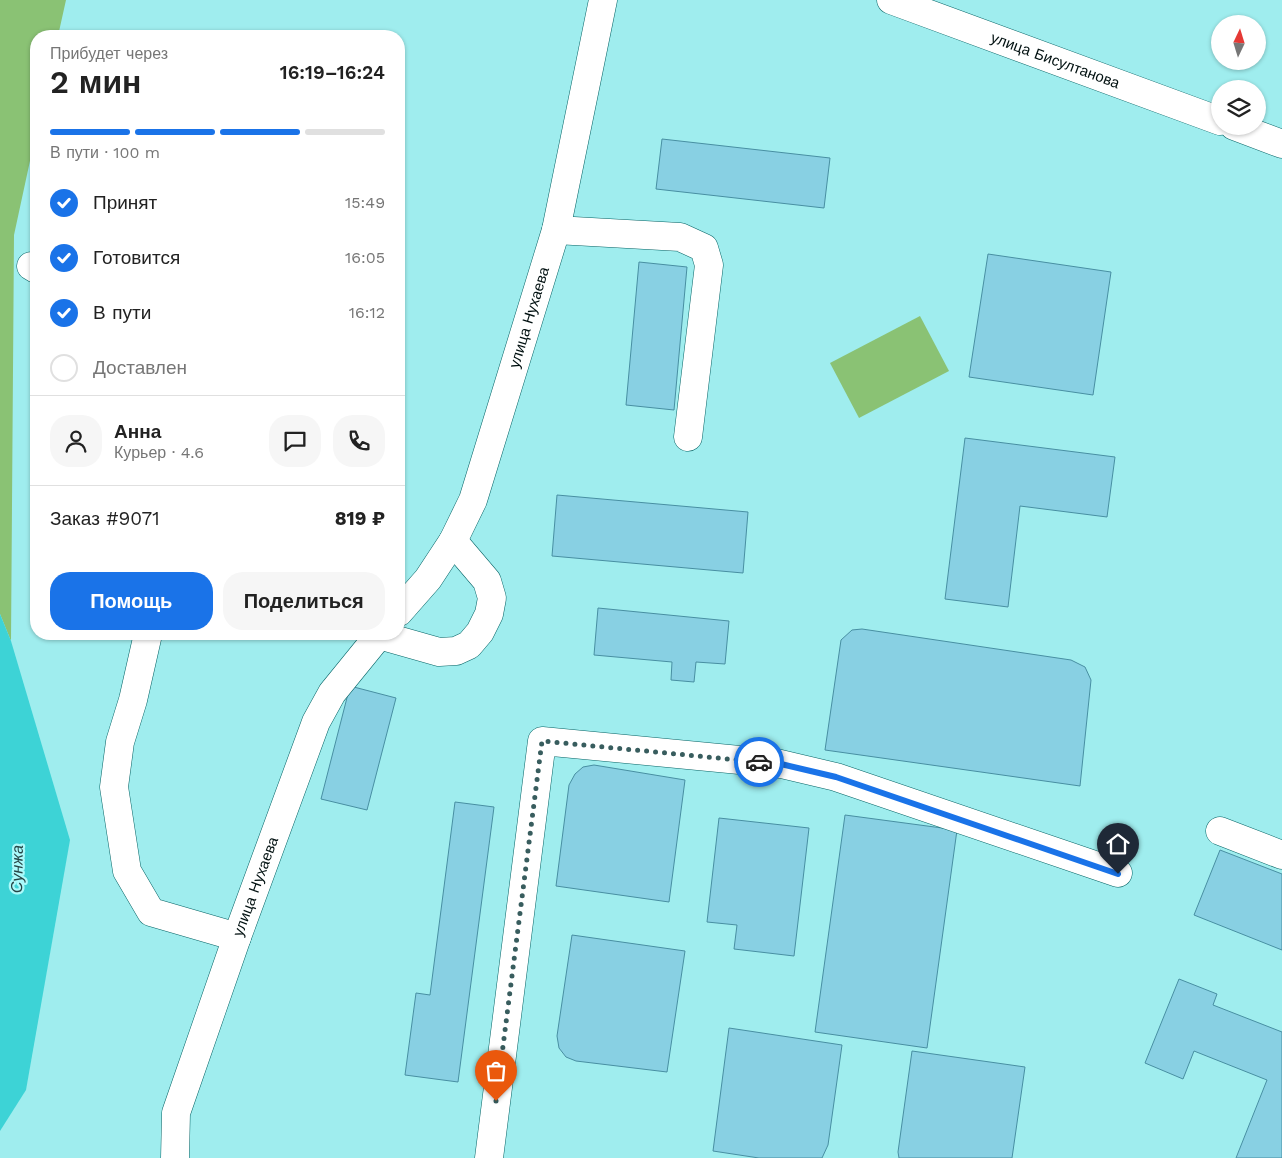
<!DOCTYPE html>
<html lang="ru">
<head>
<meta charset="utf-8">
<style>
	body { margin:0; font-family:"Work Sans",sans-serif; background:#f6f6f6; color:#222; height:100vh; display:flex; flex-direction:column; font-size:19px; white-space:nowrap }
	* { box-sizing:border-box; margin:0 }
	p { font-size:16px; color:#767676 }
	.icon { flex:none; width:28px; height:28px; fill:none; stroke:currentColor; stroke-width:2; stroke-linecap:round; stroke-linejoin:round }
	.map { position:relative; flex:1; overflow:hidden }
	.drawer { position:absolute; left:30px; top:30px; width:375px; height:610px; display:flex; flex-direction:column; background:#fff; border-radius:20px; box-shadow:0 1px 4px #0004 }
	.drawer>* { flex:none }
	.needle { width:32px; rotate:4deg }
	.fabs { position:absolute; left:1211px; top:15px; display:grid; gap:10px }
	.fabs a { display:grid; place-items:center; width:55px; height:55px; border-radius:50%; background:#fff; box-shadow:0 1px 4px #0004; font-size:25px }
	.pin { position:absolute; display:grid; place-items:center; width:42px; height:42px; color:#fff; margin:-51px -21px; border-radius:50% 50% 50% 0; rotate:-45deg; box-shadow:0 0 5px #0007 }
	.pin .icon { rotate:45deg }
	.courier { position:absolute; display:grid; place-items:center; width:50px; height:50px; margin:-25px; border:4px solid #1a73e8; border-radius:50%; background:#fff; color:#222; box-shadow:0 1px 6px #0007 }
	.overview em { font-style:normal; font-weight:600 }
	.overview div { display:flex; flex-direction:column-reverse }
	.overview { display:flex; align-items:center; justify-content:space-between; height:85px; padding:0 20px }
	h1 { font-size:32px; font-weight:600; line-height:38px }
	.bar { display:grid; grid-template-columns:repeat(4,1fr); gap:8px 5px; align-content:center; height:60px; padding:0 20px }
	.bar i { height:6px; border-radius:4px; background:#e0e0e0 }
	.bar .current { background:#1a73e8 }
	.bar p { grid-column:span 4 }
	.line { display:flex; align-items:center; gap:12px; padding:0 20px; border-top:1px solid #e0e0e0 }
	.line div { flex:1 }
	.round { display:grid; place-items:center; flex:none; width:52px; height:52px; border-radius:20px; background:#f6f6f6 }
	ol { padding:0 20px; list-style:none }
	li { display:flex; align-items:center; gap:15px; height:55px }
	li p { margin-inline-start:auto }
	li .icon { padding:5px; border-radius:50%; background:#1a73e8; color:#fff; stroke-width:4 }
	li:last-child { color:#767676 }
	li i { width:28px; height:28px; border:2px solid #e0e0e0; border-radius:50% }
	.primary-button { display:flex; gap:10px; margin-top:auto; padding:10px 20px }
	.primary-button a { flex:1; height:58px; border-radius:20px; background:#1a73e8; color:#fff; font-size:20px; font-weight:600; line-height:58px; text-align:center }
	.primary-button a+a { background:#f6f6f6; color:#222 }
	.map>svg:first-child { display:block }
	.green { fill:#8ac274 }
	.water { fill:#3dd3d6 }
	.building { fill:#88d0e3; stroke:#488fa2 }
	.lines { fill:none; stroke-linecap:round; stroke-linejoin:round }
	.minor-casing { stroke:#066466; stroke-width:29 }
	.minor { stroke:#fff; stroke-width:28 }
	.done { stroke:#385d5e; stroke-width:5; stroke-dasharray:0 9 }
	.route { stroke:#1a73e8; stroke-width:6 }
	.labels { text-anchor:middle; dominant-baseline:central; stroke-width:4.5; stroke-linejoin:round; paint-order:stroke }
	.street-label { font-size:15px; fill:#001010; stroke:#acfafb }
	.water-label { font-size:16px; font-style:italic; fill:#264445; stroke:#acfafb }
</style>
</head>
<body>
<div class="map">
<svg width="1282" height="1158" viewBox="0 0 1282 1158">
	<rect width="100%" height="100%" fill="#9fedee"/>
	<g class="green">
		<polygon points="0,0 66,0 58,36 36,36 36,133 14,235 11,641 0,614"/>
		<polygon points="920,316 949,371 859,418 830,363"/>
	</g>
	<polygon class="water" points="0,614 11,641 70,840 26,1090 0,1131"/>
	<g class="building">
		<polygon points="662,139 830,158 824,208 656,189"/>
		<polygon points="988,254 1111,272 1093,395 969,377"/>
		<polygon points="639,262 687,267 674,410 626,405"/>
		<polygon points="965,438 1115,457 1107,517 1020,506 1008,607 945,599"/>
		<polygon points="557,495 748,512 743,573 552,556"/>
		<polygon points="598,608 729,621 725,664 696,662 694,682 671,680 672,662 594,655"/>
		<polygon points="862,629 1071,660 1085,667 1091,680 1080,786 825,750 841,640 852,630"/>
		<polygon points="350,686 396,698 367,810 321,799"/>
		<polygon points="594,765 685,780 669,902 556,886 569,785 575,774 583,767"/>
		<polygon points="455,802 494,807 458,1082 405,1075 416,993 430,995"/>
		<polygon points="845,815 957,830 927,1048 815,1032"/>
		<polygon points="719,818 809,828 794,956 734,949 737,925 707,922"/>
		<polygon points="1220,850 1282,874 1282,950 1194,915"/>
		<polygon points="572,935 685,951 667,1072 576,1061 566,1057 559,1048 557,1036"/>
		<polygon points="1179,979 1217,994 1213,1005 1282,1032 1282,1158 1236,1158 1267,1080 1194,1051 1183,1079 1145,1063"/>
		<polygon points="729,1028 842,1045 828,1145 822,1158 759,1158 713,1151"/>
		<polygon points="912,1051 1025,1067 1012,1158 899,1158 898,1152"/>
	</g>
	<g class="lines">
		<defs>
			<g id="minor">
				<path id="s1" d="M891 0 1220 121"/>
				<polyline points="1234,126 1282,144"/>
				<polyline points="556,230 680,237 704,248 709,265 688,437"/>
				<polyline points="31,266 36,269"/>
				<path id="s2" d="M399 612 428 579 453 541 473 500 556 230 603 0"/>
				<polyline points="148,634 133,700 120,742 114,787 127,871 151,912 237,937"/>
				<polyline points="379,635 439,652 456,651 469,645 480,632 489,614 492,598 487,581 453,541"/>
				<polyline points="1220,831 1282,855"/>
				<path id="s3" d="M175 1158 176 1113 237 937 316 722 332 693 380 634"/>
				<polyline points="489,1158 542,741 781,764 836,777 1118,873"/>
			</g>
		</defs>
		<use href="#minor" class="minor-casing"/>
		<use href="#minor" class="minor"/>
	</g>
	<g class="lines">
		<polyline class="done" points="496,1101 542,741 759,762"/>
		<polyline class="route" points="759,762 781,764 836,777 1118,874"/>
	</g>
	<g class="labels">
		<g class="street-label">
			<text stroke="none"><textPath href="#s1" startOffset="175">улица Бисултанова</textPath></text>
			<text stroke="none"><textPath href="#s2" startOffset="326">улица Нухаева</textPath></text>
			<text stroke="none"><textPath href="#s3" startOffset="285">улица Нухаева</textPath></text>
		</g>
		<g class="water-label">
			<text transform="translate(17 869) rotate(-89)">Сунжа</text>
		</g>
	</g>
</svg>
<div class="fabs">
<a><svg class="needle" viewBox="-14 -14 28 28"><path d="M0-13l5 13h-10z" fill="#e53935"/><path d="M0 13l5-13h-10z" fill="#767676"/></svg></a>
<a><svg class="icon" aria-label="layers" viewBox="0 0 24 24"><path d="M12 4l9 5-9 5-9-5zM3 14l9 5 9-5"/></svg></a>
</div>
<div class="pin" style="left:496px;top:1101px;background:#ea580c"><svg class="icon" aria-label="bag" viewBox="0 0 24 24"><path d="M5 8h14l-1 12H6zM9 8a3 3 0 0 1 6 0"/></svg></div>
<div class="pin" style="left:1118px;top:874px;background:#1f2937"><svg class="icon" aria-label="home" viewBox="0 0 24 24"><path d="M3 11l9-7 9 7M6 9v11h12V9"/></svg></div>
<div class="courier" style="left:759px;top:762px"><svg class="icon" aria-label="car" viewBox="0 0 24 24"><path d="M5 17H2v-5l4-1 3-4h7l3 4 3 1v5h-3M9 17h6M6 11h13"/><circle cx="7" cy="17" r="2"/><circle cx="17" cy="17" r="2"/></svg></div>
<section class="drawer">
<div class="overview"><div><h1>2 мин</h1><p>Прибудет через</p></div><em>16:19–16:24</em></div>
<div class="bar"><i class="current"></i><i class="current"></i><i class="current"></i><i></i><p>В пути · 100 m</p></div>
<ol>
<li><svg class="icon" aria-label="check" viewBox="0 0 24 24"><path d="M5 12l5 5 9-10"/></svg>Принят<p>15:49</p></li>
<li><svg class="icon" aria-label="check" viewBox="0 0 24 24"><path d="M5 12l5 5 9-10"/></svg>Готовится<p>16:05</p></li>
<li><svg class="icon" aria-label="check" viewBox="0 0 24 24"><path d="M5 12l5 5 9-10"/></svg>В пути<p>16:12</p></li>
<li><i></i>Доставлен</li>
</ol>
<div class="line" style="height:90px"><a class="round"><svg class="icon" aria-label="person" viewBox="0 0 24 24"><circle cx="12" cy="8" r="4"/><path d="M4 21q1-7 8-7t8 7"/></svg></a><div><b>Анна</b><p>Курьер · 4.6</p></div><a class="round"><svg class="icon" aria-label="chat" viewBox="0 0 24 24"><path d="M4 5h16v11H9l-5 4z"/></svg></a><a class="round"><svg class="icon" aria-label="phone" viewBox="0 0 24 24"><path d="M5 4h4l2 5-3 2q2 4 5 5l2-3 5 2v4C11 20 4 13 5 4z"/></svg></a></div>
<div class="line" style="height:65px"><div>Заказ #9071</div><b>819 ₽</b></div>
<div class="primary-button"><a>Помощь</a><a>Поделиться</a></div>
</section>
</div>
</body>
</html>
